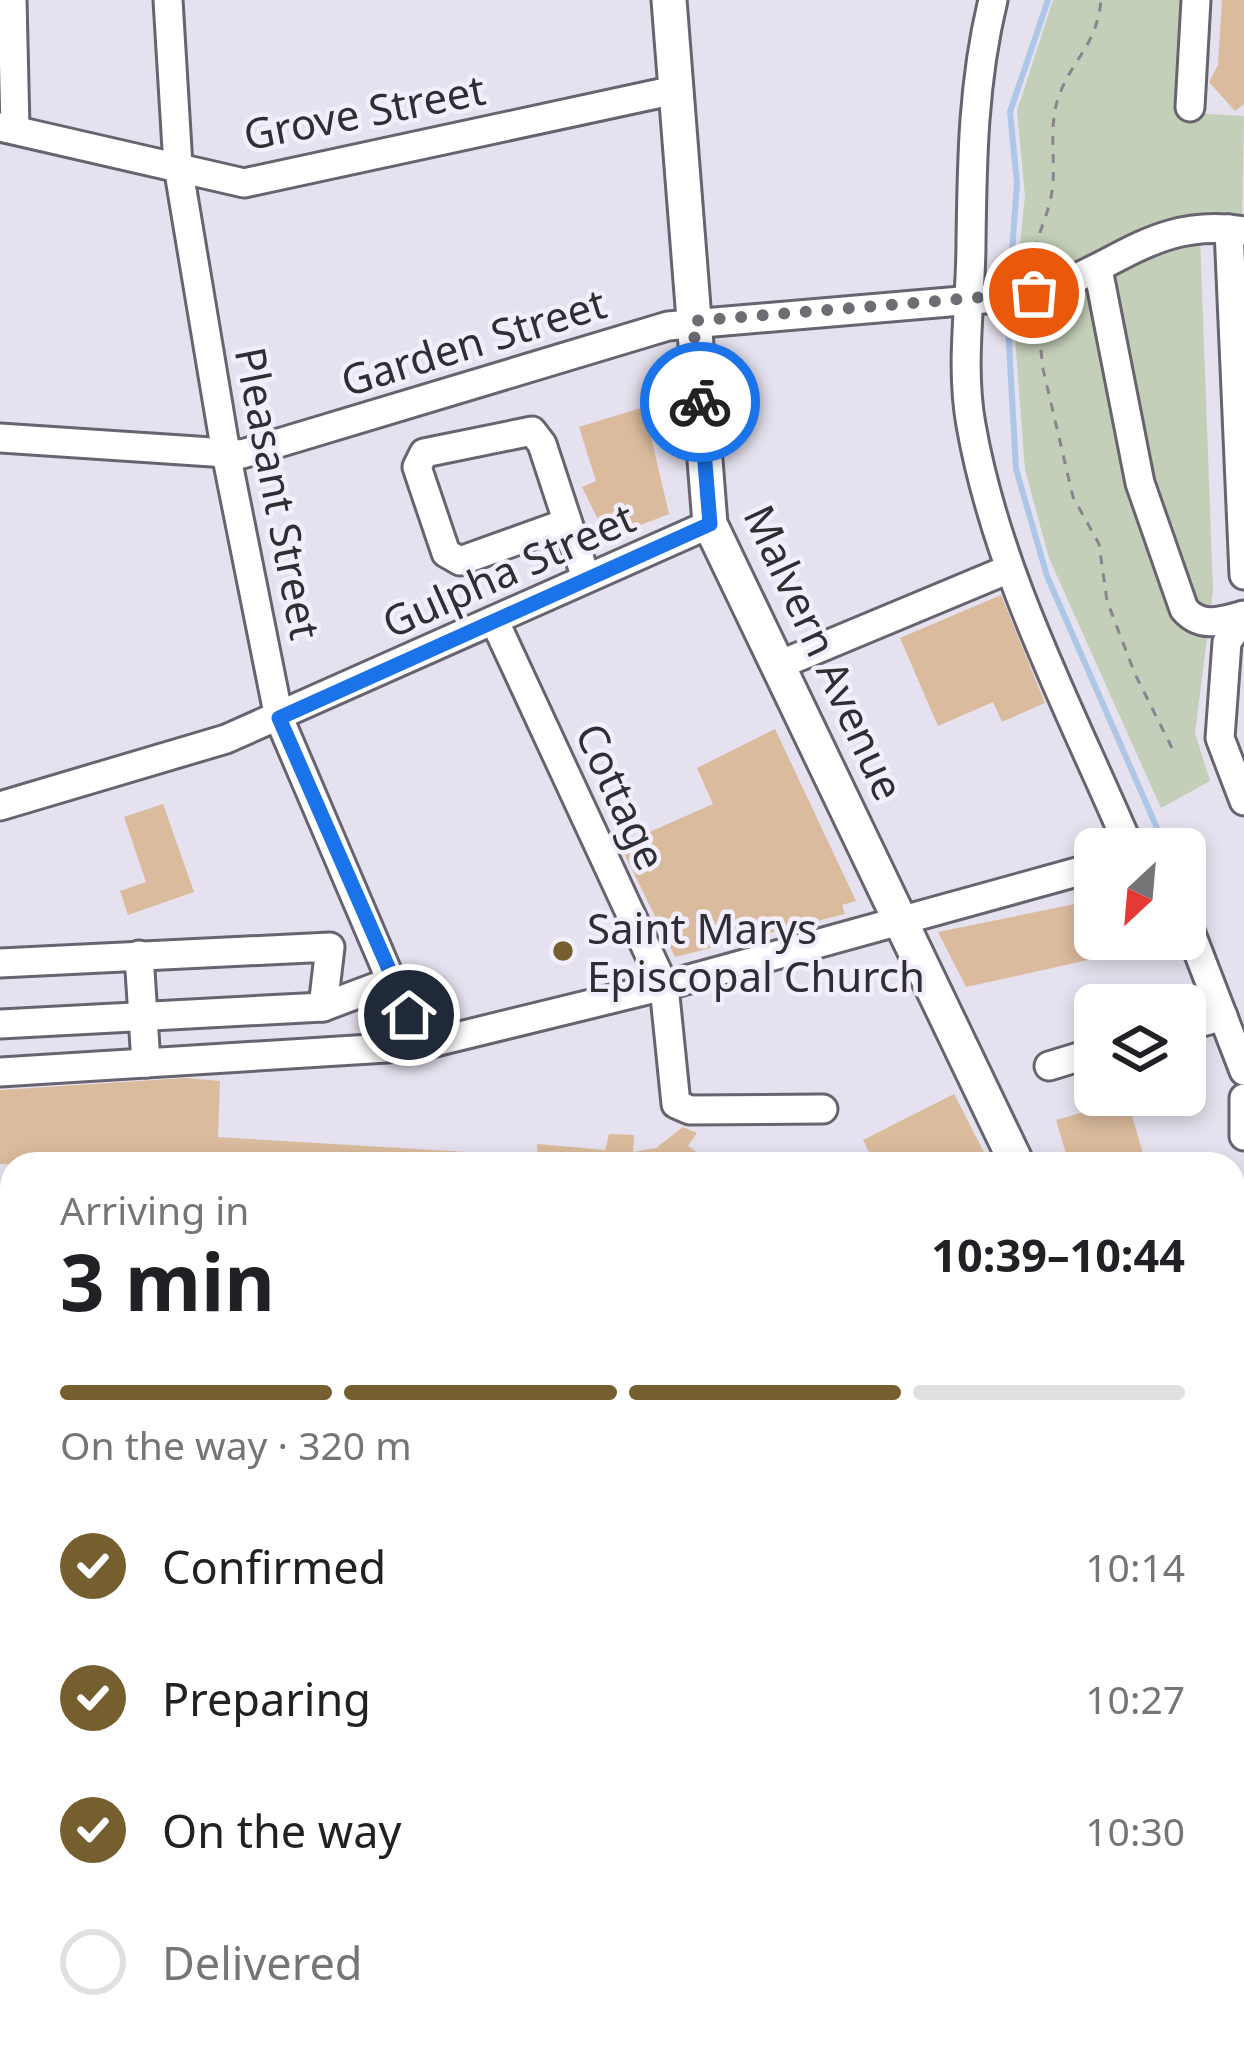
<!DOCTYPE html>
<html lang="en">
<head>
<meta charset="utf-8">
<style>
	body { margin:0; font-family:"Noto Sans",sans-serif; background:#f2f2f2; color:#202124; height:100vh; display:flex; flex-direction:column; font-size:45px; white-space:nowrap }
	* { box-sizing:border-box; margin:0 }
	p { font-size:39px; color:#757577 }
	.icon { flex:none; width:66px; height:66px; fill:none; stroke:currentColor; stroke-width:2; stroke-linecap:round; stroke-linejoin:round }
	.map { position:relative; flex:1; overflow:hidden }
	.details { position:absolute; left:0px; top:1152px; width:1245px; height:903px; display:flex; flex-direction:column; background:#fff; border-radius:36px 36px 0 0; box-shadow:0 6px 18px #0003 }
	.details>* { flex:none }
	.needle { width:78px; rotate:206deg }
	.tools { position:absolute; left:1074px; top:828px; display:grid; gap:24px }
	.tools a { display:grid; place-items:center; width:132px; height:132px; border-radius:18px; background:#fff; box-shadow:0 6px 18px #0003; font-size:60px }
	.pin { position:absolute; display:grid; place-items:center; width:102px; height:102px; color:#fff; margin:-51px; border:6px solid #fff; border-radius:50%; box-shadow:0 3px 12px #0007 }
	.courier { position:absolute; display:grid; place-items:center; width:120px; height:120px; margin:-60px; border:9px solid #1a73e8; border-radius:50%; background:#fff; color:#222; box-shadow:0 3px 15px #0007 }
	.head em { font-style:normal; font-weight:700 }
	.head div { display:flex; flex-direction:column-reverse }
	.head { display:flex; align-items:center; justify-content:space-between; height:204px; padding:0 60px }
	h1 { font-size:78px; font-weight:700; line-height:90px }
	.bar { display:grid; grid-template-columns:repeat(4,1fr); gap:18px 12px; align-content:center; height:144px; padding:0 60px }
	.bar i { height:15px; border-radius:9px; background:#e0e0e0 }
	.bar .on { background:#765f2f }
	.bar p { grid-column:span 4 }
	ol { padding:0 60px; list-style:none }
	li { display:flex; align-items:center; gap:36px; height:132px }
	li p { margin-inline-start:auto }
	li .icon { padding:12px; border-radius:50%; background:#765f2f; color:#fff; stroke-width:4 }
	li:last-child { color:#757577 }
	li i { width:66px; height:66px; border:6px solid #e0e0e0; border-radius:50% }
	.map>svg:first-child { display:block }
	.green { fill:#c3cfb8 }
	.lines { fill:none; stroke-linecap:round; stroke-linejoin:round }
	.stream { stroke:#aec7e8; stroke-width:6 }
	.building { fill:#dabb9d }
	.minor-casing { stroke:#67636f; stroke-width:33 }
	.major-casing { stroke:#67636f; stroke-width:39 }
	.path { stroke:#89868f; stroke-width:3; stroke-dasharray:9 9; stroke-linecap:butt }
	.minor { stroke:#fff; stroke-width:27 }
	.major { stroke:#fff; stroke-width:33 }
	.done { stroke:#6f6d74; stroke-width:12; stroke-dasharray:0 21.6 }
	.route { stroke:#1a73e8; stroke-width:15 }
	.poi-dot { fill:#765f2f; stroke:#f3eefb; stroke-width:4.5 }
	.labels { text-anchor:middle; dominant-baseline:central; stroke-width:9; stroke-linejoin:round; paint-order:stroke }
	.street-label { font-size:42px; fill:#302e33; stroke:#f3eefb }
	.poi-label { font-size:42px; fill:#302e33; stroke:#f3eefb; text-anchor:start }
</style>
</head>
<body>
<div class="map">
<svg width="1244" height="2053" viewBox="0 0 1244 2053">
	<rect width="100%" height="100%" fill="#e5e1ee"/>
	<g class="green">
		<polygon points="1053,0 1190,0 1176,112 1244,116 1242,222 1190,215 1053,281 1016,282 1025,196 1017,111"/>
		<path d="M1200 236 1213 591 1195 733 1210 781 1161 808 1049 558 1025 470 1013 310C1079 293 1135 257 1200 236Z"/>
		<polygon points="0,2012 12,2014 12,2043 192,2043 255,2053 0,2053"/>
	</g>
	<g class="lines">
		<g class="stream">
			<polyline points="1011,265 1017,183 1010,112 1048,0"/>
			<polyline points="1008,326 1016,469 1047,576 1157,828"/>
		</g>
	</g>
	<g class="building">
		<polygon points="1222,0 1244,0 1244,104 1235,111 1209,82 1218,65"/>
		<polygon points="644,407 669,514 607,538 582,487 596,481 579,427"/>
		<polygon points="1001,595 1045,703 1002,722 993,702 938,726 900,638"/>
		<polygon points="775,729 856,901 842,905 845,914 675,957 620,845 713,804 697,768"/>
		<polygon points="163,804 194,892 128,915 120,891 146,882 124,817"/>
		<polygon points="1095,900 1095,939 1150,939 1151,946 966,987 938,932"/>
		<polygon points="186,1078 220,1081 218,1137 466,1152 466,1164 0,1164 0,1090"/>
		<polygon points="1095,1086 1095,1095 1126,1095 1146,1164 1069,1164 1056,1120 1084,1112 1077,1091"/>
		<polygon points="954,1094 990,1164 875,1164 863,1140"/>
		<polygon points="683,1127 697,1133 688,1146 714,1164 538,1164 537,1144 605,1150 609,1134 634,1135 633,1152 656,1148"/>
	</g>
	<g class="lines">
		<defs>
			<g id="minor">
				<polyline points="12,0 15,128"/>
				<polyline points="168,0 178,166 226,453 279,718 419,1046"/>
				<path d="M993 0C973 82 972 160 971 243 971 304 960 364 971 425 997 573 1071 711 1130 849"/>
				<polyline points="1190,107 1196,0"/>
				<polyline points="0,127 244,183 675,90"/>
				<polyline points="1229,229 1244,575"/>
				<path d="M1098 269 1140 483 1184 609C1201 629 1222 621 1244 615"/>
				<path d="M0 438 242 454 668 326 1019 296C1110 280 1146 215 1244 231"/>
				<polyline points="566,523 460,561 446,553 417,467 424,453 532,431 542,444 586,578"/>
				<polyline points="1244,617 1227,642 1220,738 1244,801"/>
				<polyline points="495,622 664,986 676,1104 690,1110 823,1109"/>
				<polyline points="779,665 1009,569"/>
				<polyline points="0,806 226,739 710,524"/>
				<polyline points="1185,918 1244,1071"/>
				<polyline points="139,955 146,1063"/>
				<polyline points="0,963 330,947 323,1007"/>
				<polyline points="0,1024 323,1007 395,980"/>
				<polyline points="1185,1027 1223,1016"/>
				<polyline points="1049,1066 1095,1052"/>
				<polyline points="0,1072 419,1046 664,986 1095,867"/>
				<polyline points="1244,1098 1244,1136"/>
				<polyline points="0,1394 12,1395"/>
				<polyline points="0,1423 12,1424"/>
				<polyline points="1233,1478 1244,1479"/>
				<polyline points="1233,1506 1244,1507"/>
				<polyline points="0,1539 12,1540"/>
				<polyline points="0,1945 12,1967"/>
				<polyline points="0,1993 12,1995"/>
				<polyline points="305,2043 372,2053"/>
				<polyline points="1016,2045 1020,2053"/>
				<polyline points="584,2053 586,2043"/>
			</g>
			<g id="major">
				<polyline points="669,0 710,524 1017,1164"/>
				<polyline points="1233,1640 1244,1645"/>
				<polyline points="0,1772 12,1773"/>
				<polyline points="1233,1877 1244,1856"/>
				<polyline points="1149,2053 1154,2043"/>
			</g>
		</defs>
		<use href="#minor" class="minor-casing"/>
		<use href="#major" class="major-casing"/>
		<g class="path">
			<path d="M1032 268C1033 243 1043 229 1049 205 1060 169 1045 131 1060 93 1075 56 1097 44 1101 0"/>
			<polyline points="1037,314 1043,369 1073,497 1099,544 1107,601 1135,674 1175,754"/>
		</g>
		<use href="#minor" class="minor"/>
		<use href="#major" class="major"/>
	</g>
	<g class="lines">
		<polyline class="done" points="700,402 693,321 1034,293"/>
		<polyline class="route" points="409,1015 279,718 710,524 700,402"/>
	</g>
	<circle class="poi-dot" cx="563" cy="951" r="12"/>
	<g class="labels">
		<g class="street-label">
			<text transform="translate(364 111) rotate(-11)">Grove Street</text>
			<text transform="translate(473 341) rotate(-17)">Garden Street</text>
			<text transform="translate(279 493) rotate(79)">Pleasant Street</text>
			<text transform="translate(508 569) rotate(-24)">Gulpha Street</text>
			<text transform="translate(825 652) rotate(65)">Malvern Avenue</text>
			<text transform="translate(622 796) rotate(65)">Cottage</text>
		</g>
		<g class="poi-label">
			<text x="587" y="927">Saint Marys<tspan x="587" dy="48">Episcopal Church</tspan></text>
		</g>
	</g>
</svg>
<div class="tools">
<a><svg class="needle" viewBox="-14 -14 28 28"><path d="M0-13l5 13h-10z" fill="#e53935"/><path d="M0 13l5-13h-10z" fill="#757577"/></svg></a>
<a><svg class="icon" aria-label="layers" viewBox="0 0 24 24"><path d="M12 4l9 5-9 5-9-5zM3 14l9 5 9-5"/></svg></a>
</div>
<div class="pin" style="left:1034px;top:293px;background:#ea580c"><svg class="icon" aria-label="bag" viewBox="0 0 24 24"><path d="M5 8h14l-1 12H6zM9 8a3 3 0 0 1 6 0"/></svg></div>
<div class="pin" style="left:409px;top:1015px;background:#1f2937"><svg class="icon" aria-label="home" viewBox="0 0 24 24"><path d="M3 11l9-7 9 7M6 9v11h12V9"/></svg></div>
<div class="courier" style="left:700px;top:402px"><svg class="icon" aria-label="bike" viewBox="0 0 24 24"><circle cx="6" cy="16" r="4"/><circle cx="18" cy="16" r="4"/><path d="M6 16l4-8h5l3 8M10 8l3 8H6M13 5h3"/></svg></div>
<section class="details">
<div class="head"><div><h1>3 min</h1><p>Arriving in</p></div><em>10:39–10:44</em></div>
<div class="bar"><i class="on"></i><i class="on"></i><i class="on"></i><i></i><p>On the way · 320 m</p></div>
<ol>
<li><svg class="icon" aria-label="check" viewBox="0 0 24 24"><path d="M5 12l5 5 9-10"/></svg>Confirmed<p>10:14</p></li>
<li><svg class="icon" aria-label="check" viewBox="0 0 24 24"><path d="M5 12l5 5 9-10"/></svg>Preparing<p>10:27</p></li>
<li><svg class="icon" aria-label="check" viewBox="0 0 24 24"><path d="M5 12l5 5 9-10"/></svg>On the way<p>10:30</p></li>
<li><i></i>Delivered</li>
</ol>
</section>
</div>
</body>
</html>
